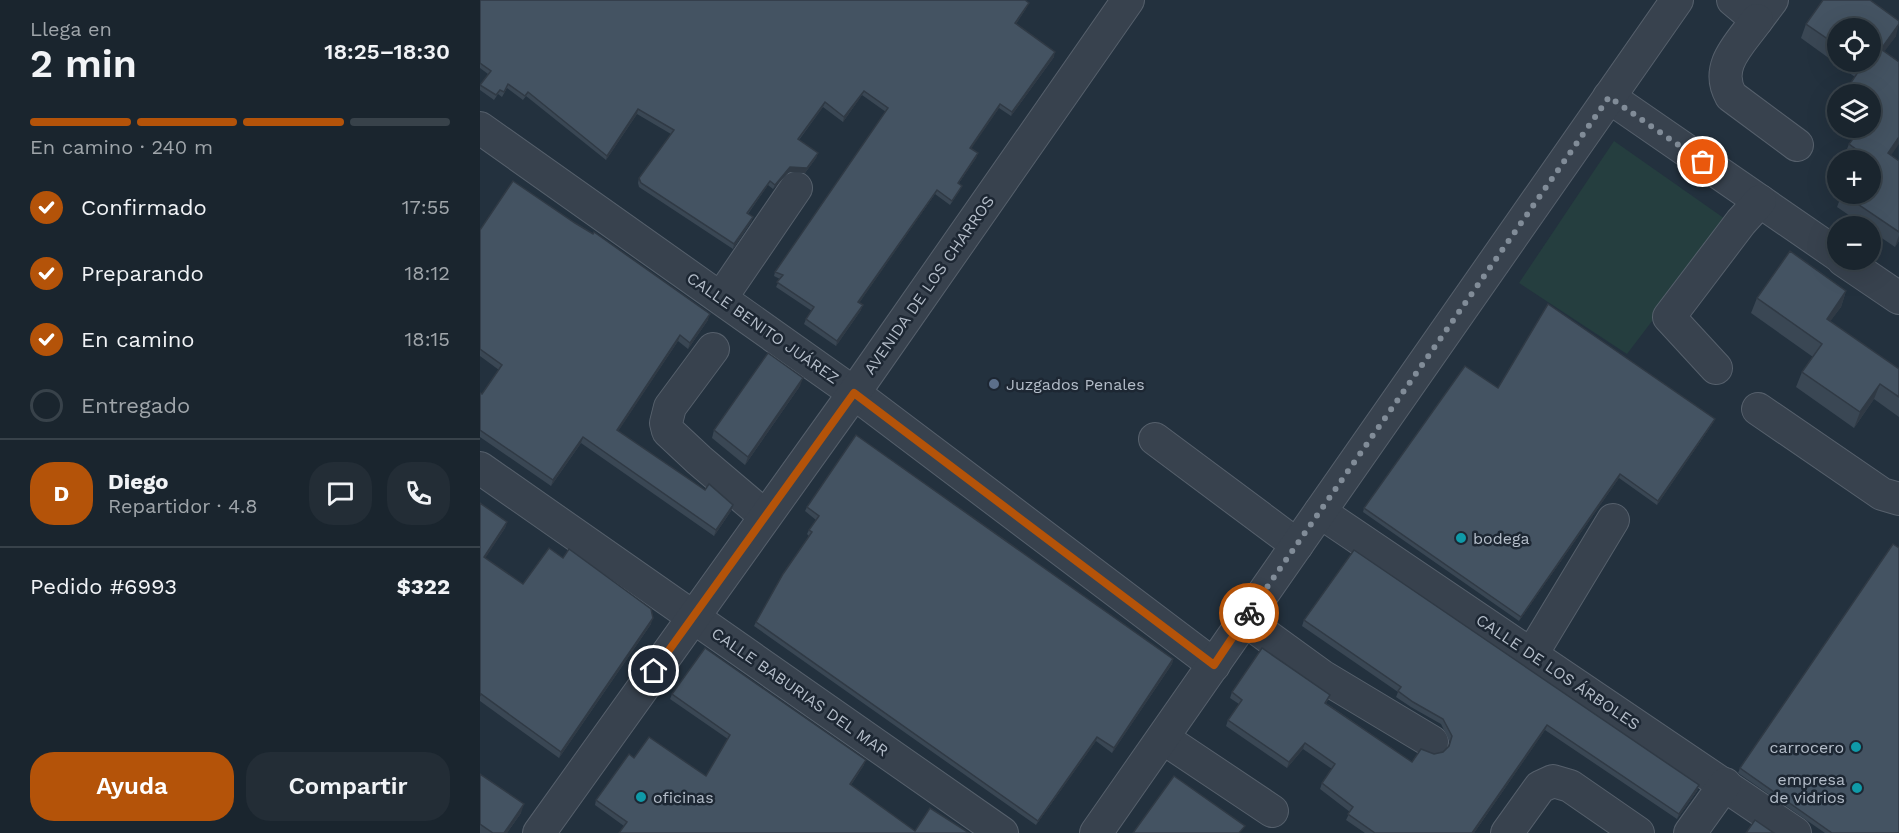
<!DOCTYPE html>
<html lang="es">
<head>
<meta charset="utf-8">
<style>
	body { margin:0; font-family:"Work Sans",sans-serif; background:#232d36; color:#f1f3f6; height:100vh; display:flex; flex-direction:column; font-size:22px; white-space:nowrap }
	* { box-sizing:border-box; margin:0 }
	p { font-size:20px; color:#9fa5aa }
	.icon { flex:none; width:33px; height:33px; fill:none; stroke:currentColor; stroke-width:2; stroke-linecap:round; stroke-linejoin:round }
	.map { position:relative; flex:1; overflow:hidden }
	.panel { display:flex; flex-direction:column; background:#1a252e; width:480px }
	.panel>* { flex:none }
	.tools { position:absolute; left:1347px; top:18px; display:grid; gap:12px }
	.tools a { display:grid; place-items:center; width:54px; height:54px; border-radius:50%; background:#1a252e; box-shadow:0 6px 24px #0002,0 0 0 2px #38424a; font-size:30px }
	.pin { position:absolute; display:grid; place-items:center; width:51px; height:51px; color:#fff; margin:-26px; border:3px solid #fff; border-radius:50%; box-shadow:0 2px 6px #0007 }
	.courier { position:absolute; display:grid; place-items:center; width:60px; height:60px; margin:-30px; border:4px solid #b45309; border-radius:50%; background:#fff; color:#222; box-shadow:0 2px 8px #0007 }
	.headline em { font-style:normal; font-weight:600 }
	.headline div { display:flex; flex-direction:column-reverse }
	.headline { display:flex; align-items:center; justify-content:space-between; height:102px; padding:0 30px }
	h1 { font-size:39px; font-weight:600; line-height:45px }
	.bar { display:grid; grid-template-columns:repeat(4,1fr); gap:9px 6px; align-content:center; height:72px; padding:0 30px }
	.bar i { height:8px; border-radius:4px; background:#38424a }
	.bar .selected { background:#b45309 }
	.bar p { grid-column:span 4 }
	.line { display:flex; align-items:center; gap:15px; padding:0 30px; border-top:2px solid #38424a }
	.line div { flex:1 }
	.round { display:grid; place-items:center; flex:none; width:63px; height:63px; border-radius:24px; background:#232d36 }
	ol { padding:0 30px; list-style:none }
	li { display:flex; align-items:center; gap:18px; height:66px }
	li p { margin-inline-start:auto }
	li .icon { padding:6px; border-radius:50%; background:#b45309; color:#fff; stroke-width:4 }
	li:last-child { color:#9fa5aa }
	li i { width:33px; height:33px; border:3px solid #38424a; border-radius:50% }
	.primary-button { display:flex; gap:12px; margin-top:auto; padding:12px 30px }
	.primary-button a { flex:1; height:69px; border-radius:24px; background:#b45309; color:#fff; font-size:24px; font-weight:600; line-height:69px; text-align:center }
	.primary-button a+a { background:#232d36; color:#f1f3f6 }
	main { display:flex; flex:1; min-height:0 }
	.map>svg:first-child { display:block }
	.garden { fill:#253e3f }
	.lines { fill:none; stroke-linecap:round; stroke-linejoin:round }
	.minor-casing { stroke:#56606c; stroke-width:34 }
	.minor { stroke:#38424e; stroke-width:32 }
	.wall { fill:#3a4754; fill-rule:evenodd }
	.shaded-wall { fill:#303a45 }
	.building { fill:#445362; stroke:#303a45; stroke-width:1.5 }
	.done { stroke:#818c98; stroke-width:6; stroke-dasharray:0 10.8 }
	.route { stroke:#b45309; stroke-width:8 }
	.service-dot { fill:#5c6f8a; stroke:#1d2733; stroke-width:2 }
	.culture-dot { fill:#0f9aa8; stroke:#1d2733; stroke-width:2 }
	.labels { text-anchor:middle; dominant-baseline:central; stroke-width:5; stroke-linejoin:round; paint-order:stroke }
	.street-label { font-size:16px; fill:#b4bdc9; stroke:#1d2733 }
	.poi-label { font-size:16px; fill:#b4bdc9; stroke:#1d2733; text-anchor:start }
</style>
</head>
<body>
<main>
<section class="panel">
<div class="headline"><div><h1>2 min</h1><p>Llega en</p></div><em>18:25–18:30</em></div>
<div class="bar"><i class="selected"></i><i class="selected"></i><i class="selected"></i><i></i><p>En camino · 240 m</p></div>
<ol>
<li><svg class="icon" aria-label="check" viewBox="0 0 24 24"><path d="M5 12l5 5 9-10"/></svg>Confirmado<p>17:55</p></li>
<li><svg class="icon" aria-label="check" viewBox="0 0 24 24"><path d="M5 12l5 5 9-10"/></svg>Preparando<p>18:12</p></li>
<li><svg class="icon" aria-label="check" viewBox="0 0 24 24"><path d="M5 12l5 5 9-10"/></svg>En camino<p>18:15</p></li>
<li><i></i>Entregado</li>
</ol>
<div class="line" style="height:108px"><b class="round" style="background:#b45309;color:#fff">D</b><div><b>Diego</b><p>Repartidor · 4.8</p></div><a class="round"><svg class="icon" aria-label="chat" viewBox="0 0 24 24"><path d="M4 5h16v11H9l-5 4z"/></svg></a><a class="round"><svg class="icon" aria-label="phone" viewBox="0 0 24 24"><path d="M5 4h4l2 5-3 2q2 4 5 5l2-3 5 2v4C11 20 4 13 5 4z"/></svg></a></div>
<div class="line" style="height:78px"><div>Pedido #6993</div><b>$322</b></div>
<div class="primary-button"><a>Ayuda</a><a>Compartir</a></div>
</section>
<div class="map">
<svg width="1419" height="833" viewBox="0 0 1419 833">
	<rect width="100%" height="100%" fill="#23313e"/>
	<polygon class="garden" points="1134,141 1248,221 1147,354 1039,283"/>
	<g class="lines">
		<defs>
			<g id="minor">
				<polyline points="1253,0 1277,20 1292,0"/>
				<path d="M1277 20C1260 44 1234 66 1251 96L1317 145"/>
				<polyline points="1129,97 1358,255"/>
				<polyline points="0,128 374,393 734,665"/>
				<polyline points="1363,260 1419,298"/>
				<polyline points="241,298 316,188"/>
				<polyline points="233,349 190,407 186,423 188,431 219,460 285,516"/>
				<polyline points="1236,368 1189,317 1261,222 1280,201"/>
				<polyline points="1278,409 1402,494 1419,499"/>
				<polyline points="675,439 817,545"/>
				<polyline points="0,468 522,833"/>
				<polyline points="840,512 1315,833"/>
				<polyline points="765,620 842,676 952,742"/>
				<polyline points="1052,654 1133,520"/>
				<polyline points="683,738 792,811"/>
				<polyline points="59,833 374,393 648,0"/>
				<polyline points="616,833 1197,0"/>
				<polyline points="1027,833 1060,787 1073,781 1090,786 1158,833"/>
				<polyline points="1210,833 1245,784"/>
			</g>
		</defs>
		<use href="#minor" class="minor-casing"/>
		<use href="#minor" class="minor"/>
	</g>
	<g class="wall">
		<polygon points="0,0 547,7 536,24 574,57 531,116 519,108 491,148 498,153 496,158 479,183 480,190 470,205 455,194 379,303 381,310 356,346 324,324 326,319 332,311 296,287 300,279 294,276 295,272 406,112 382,95 363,122 343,107 319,140 338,153 336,158 325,173 309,172 293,189 288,185 268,214 273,217 271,222 253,249 159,187 158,183 159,178 191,134 157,114 126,160 46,96 43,100 27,88 22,97 18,94 14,100 0,90 0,85 8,74 0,68"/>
		<path d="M1326 24 1416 36 1404 51 1411 155 1419 161V241L1415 247 1390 230V226H1385L1357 207 1362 194H1390V160H1366L1363 159 1369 144 1390 128V94H1363L1375 77 1321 38ZM1358 28 1390 62H1358Z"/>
		<polygon points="0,230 228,320 208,349 198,341 138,431 225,490 253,505 251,511 234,536 101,443 71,486 0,437 0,393 2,394 19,370 0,356"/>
		<polygon points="1366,291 1361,307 1350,321 1419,369 1419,417 1394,399 1374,428 1316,387 1322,372 1333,357 1271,313 1277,298"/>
		<polygon points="320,386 265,465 232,438 234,430"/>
		<polygon points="1018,388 1235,419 1233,423 1177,505 1139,478 1039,621 883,512 884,508"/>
		<polygon points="0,503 27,522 25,528 5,558 43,584 171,624 79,758 0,701"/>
		<polygon points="327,507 693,659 692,664 632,753 616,741 556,825 274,626 276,622 329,536 327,534 329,530 336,520 325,511"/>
		<polygon points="824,620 1219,785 1217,791 1197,819 1065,730 994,833 885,833 866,820 870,812 840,789 842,783 852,769 823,749 807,768 746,726 748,720 759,704 750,698 752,692 848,700 846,703 932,762 963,752 969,747 970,742 961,724 931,707 916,697 918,692 822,626"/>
		<polygon points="192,694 384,765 371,785 435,831 489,833 144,826 115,805 116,800 154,758 226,776 248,739 190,699"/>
		<polygon points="1260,768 1419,833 1345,833 1258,773"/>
		<polygon points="0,774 41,813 27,833 0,833"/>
	</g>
	<g class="shaded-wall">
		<polygon points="549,3 547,7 533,28 535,23"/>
		<polygon points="1419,24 1416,36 1396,63 1401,49"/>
		<polygon points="575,52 574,57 531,116 532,112"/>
		<polygon points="384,91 382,95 363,122 364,117"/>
		<polygon points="345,102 343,107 316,143 318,139"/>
		<polygon points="520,104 519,108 489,152 490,148"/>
		<polygon points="158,109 157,114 126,160 127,156"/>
		<polygon points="1419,137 1419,144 1403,167 1408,153"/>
		<polygon points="338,153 336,158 325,173 309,172 293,189 295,185 310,167"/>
		<polygon points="498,153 496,158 476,187 478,183"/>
		<polygon points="290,181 288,185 265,217 267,213"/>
		<polygon points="457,190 455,194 377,306 378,302"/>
		<polygon points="273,217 271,222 253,249 254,244"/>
		<polygon points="1419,235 1419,241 1415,247"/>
		<polygon points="1366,291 1361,307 1341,334 1347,319"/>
		<polygon points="383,305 381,310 356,346 357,341"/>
		<polygon points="230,314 228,320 208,349 210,343"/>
		<polygon points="200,335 198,341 135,436 137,430"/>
		<polygon points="323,378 320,386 265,465 268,457"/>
		<polygon points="1400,384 1394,399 1374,428 1380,412"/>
		<polygon points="1235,419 1233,423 1177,505 1178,501"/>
		<polygon points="103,437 101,443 71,486 73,480"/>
		<polygon points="1140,474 1139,478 1039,621 1041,617"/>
		<polygon points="253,505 251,511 234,536 236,530"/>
		<polygon points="27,522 25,528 2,563 4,557"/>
		<polygon points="173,618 171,624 79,758 81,752"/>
		<polygon points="693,659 692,664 632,753 634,748"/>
		<polygon points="1067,725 1065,730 994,833 992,833"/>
		<polygon points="617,737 616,741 556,825 558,821"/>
		<polygon points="825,743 823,749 807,768 809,762"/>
		<polygon points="386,760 384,765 368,789 370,784"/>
		<polygon points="1219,785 1217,791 1197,819 1199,814"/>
		<polygon points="44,804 41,813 27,833 24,833"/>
	</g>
	<g class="building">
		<polygon points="0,0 545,0 549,3 535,23 575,52 532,112 520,104 490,148 498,153 478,183 482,186 472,201 457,190 378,302 383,305 357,341 326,319 334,307 297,282 303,275 295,272 408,108 384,91 364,117 345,102 318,139 338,153 327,168 310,167 295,185 290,181 267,213 273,217 254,244 161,183 159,178 194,130 158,109 127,156 48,92 45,96 28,84 24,92 20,90 16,95 0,85 11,71 0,63"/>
		<polygon points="1343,0 1390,0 1419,21 1419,24 1401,49 1419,62 1419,137 1408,153 1419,161 1419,232 1363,194 1390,194 1390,160 1384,160 1387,157 1369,144 1381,128 1390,128 1390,115 1391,114 1390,114 1390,94 1363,94 1383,65 1379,62 1390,62 1390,28 1358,28 1358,46 1326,24"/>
		<polygon points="33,181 95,223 113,234 114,232 230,314 210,343 200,335 137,430 225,490 229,484 253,505 236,530 103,437 73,480 0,430 0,393 2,394 22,365 0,349 0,230"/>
		<polygon points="1310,251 1366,291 1347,319 1419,369 1419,397 1400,384 1380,412 1322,372 1342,344 1277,298"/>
		<polygon points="1068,304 1235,419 1178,501 1140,474 1041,617 884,508 985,366 1018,388"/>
		<polygon points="288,353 323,378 268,457 234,430"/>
		<polygon points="376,435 693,659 634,748 617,737 558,821 276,622 303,574 332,532 329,530 339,516 327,507"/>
		<polygon points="0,503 27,522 4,557 43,584 69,548 83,558 89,549 171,609 173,618 81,752 1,694 0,696"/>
		<polygon points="1413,544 1419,548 1419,833 1352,833 1260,768"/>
		<polygon points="874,550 1219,785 1199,814 1067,725 992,833 895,833 868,814 873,807 842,783 855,764 825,743 809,762 748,720 762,700 752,692 782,648 850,695 845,703 932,762 941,749 954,754 963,752 969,746 972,736 963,719 933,702 918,691 921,687 824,620"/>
		<polygon points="225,648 386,760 370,784 435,831 450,808 489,833 139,833 147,822 116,800 149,754 154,758 169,737 226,776 250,735 192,694"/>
		<polygon points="0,774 44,804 24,833 13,833 0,824"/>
		<polygon points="694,776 765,826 759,833 653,833"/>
		<polygon points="1275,820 1294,833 1266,833"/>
	</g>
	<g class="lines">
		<polyline class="done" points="769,613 1129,97 1223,162"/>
		<polyline class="route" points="174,671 374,393 734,665 769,613"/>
	</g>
	<circle class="service-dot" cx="514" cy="384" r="6"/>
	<g class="culture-dot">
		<circle cx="981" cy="538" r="6"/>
		<circle cx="1376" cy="747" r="6"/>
		<circle cx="1377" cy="788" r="6"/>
		<circle cx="161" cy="797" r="6"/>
	</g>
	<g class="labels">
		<g class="street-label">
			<text transform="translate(449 285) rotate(-55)">AVENIDA DE LOS CHARROS</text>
			<text transform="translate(283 328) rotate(35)">CALLE BENITO JUÁREZ</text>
			<text transform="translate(1078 672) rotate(34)">CALLE DE LOS ÁRBOLES</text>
			<text transform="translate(320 692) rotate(35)">CALLE BABURIAS DEL MAR</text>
		</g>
		<g class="poi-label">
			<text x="526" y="384">Juzgados Penales</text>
			<text x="993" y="538">bodega</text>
			<text x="1364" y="747" text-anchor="end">carrocero</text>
			<text x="1365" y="779" text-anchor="end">empresa<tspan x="1365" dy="18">de vidrios</tspan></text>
			<text x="173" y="797">oficinas</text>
		</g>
	</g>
</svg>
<div class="tools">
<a><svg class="icon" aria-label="locate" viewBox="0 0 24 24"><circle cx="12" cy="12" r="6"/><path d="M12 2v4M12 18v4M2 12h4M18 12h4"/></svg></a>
<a><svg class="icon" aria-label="layers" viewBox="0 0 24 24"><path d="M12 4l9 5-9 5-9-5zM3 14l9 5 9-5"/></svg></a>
<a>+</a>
<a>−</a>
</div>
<div class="pin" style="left:1223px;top:162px;background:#ea580c"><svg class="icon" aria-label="bag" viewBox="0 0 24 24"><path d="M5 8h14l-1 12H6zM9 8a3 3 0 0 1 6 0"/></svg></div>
<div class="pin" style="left:174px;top:671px;background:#1f2937"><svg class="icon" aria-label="home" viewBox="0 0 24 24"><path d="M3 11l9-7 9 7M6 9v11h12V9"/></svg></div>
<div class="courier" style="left:769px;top:613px"><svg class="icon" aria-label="bike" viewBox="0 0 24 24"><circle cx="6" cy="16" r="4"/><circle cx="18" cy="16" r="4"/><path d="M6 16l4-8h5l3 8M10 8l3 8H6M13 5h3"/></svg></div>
</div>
</main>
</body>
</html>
